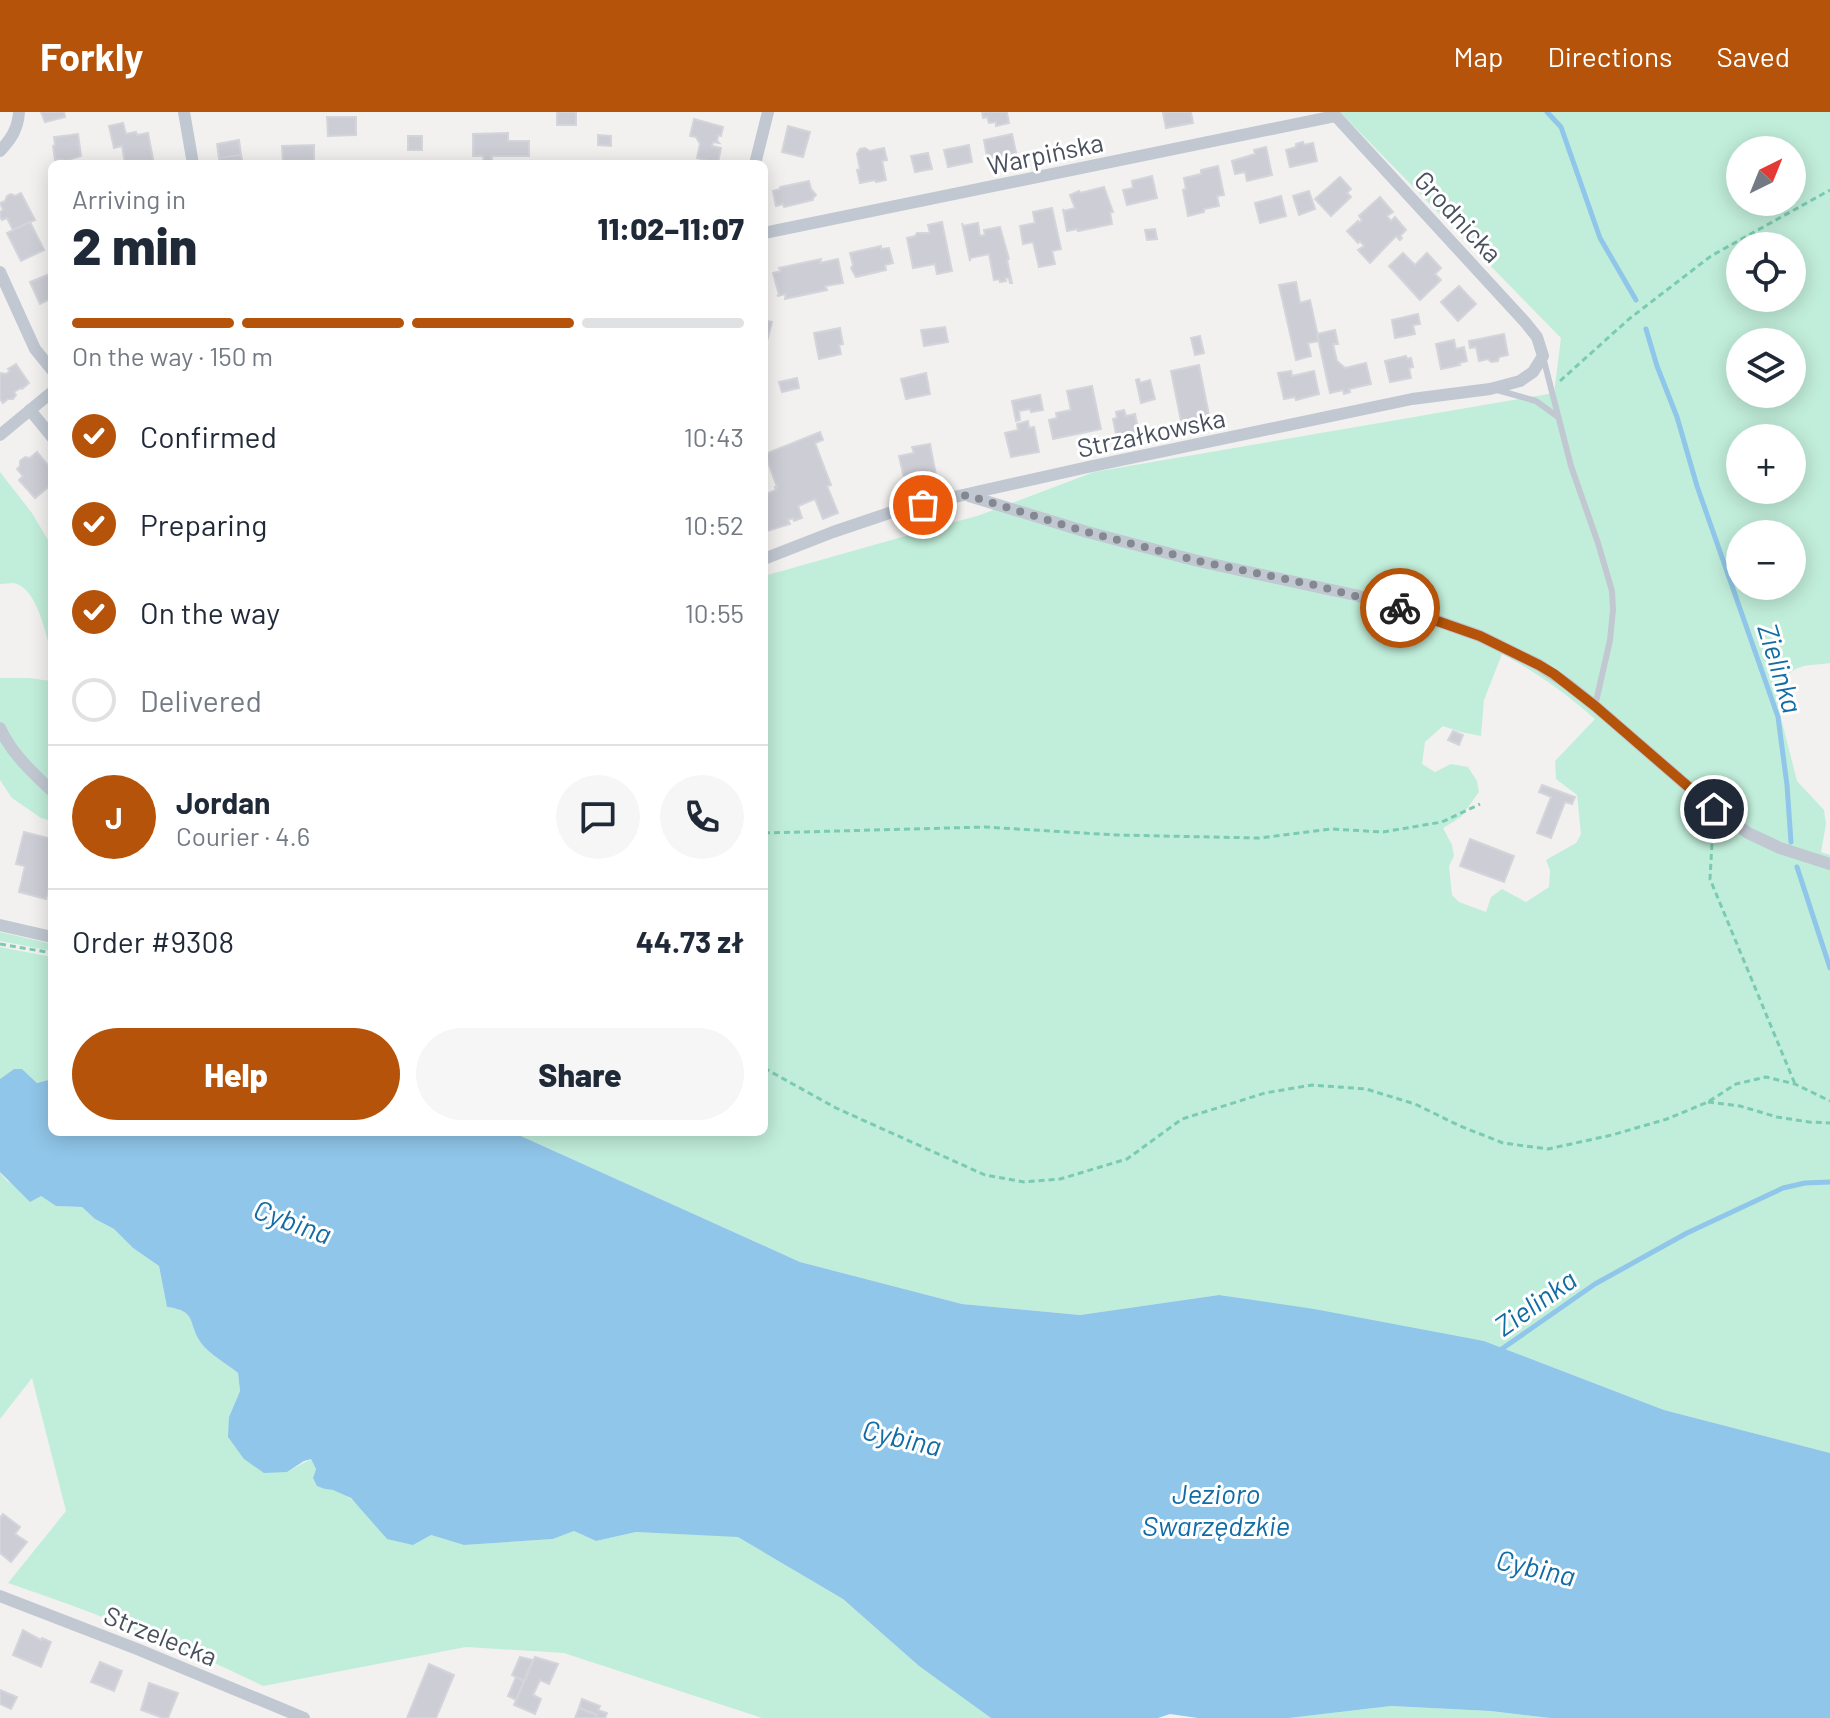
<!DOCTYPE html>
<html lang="en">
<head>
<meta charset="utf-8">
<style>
	body { margin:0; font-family:Barlow,sans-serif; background:#f6f6f7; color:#1f2937; height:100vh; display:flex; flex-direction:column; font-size:30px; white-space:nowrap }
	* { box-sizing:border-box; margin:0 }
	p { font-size:26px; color:#747a83 }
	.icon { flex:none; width:44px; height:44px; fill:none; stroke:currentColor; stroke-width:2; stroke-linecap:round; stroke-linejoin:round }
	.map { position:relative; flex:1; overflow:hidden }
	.drawer { position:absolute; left:48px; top:48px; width:720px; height:976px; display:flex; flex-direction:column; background:#fff; border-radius:12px; box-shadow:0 4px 20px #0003 }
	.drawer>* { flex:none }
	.needle { width:52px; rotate:43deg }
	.tools { position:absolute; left:1726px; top:24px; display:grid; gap:16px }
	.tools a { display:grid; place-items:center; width:80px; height:80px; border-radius:50%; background:#fff; box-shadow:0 4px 20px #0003; font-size:40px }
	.pin { position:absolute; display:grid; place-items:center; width:68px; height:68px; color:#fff; margin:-34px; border:4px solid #fff; border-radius:50%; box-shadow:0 2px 8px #0007 }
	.courier { position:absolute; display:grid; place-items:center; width:80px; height:80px; margin:-40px; border:6px solid #b45309; border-radius:50%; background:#fff; color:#222; box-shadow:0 2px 10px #0007 }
	.overview em { font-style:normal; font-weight:800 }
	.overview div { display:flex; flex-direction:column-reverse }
	.overview { display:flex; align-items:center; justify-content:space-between; height:136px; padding:0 24px }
	h1 { font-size:52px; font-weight:800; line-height:60px }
	.bar { display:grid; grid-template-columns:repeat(4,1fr); gap:12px 8px; align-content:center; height:96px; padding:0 24px }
	.bar i { height:10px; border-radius:6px; background:#e0e1e3 }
	.bar .current { background:#b45309 }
	.bar p { grid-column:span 4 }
	.line { display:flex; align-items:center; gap:20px; padding:0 24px; border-top:2px solid #e0e1e3 }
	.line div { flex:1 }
	.round { display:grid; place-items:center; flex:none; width:84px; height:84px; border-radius:42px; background:#f6f6f7 }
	ol { padding:0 24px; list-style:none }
	li { display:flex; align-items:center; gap:24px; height:88px }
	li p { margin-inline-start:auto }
	li .icon { padding:8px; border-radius:50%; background:#b45309; color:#fff; stroke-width:4 }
	li:last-child { color:#747a83 }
	li i { width:44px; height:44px; border:4px solid #e0e1e3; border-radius:50% }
	.action { display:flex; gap:16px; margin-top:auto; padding:16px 24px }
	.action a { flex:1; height:92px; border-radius:48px; background:#b45309; color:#fff; font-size:32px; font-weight:800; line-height:92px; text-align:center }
	.action a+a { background:#f6f6f7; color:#1f2937 }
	header { display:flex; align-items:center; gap:48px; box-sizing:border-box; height:112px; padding:0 40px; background:#b45309; color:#fff }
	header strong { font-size:38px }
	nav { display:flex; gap:44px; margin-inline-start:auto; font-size:28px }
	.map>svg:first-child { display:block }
	.green { fill:#c1eeda; fill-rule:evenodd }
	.water { fill:#90c6e9 }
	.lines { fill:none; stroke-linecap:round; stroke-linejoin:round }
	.stream { stroke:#90c6e9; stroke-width:5 }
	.building { fill:#cdced5; stroke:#d4d5db; stroke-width:2 }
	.path { stroke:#7acbb2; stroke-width:3; stroke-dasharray:6 4; stroke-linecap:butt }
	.service { stroke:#c1c8d1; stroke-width:6 }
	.minor { stroke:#c1c8d1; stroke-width:12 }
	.done { stroke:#848890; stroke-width:8; stroke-dasharray:0 14.4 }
	.route { stroke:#b45309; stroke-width:10 }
	.labels { text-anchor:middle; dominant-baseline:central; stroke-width:6; stroke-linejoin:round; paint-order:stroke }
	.street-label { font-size:26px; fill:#49505d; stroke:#fff }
	.water-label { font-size:28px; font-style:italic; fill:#126ca6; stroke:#fff }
</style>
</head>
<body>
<header>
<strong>Forkly</strong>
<nav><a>Map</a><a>Directions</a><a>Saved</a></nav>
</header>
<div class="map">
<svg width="1830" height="1606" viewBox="0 0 1830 1606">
	<rect width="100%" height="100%" fill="#f2f1f0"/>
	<g class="green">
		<path d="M1340 0H1830V551C1821 553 1812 552 1804 554 1784 559 1777 575 1778 594L1797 669 1824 698 1826 712 1821 740 1830 743V1341L1664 1298 1484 1229 1219 1183 1080 1203 962 1192 800 1150 512 1020H764V464L980 403 1094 360 1554 281 1561 226ZM1740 38H1792V90H1740ZM1740 134H1792V186H1740ZM1740 230H1792V282H1740ZM1740 326H1792V378H1740ZM1740 422H1792V474H1740ZM1502 542C1536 560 1566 581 1595 607L1555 649 1556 667 1577 683 1581 722 1576 731 1546 748 1550 758 1549 775 1526 790 1502 777 1491 785 1486 800 1459 790 1452 783 1449 754 1454 744 1452 733 1443 716 1461 705 1479 680 1477 669 1468 655 1451 652 1435 660 1422 652 1425 630 1443 614 1461 620 1481 624 1484 588Z"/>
		<path d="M0 360 32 401 52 435V545C46 524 38 475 13 471 13 471 1 472 0 472Z"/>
		<polygon points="52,563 52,709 41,706 12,686 0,668 0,566 29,566 51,569"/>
		<polygon points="0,820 52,832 52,839 0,829"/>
		<polygon points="0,835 52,845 52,967 37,971 22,957 14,957 0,967"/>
		<path d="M0 1060 7 1069 41 1084 56 1094 82 1095 95 1107 114 1117 133 1136 159 1154 167 1195C198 1199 187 1211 201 1231 209 1242 227 1252 238 1261L240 1279 229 1305 287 1360 311 1347 316 1357 313 1366 325 1377C353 1378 370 1407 387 1427L431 1423 464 1433 553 1427 574 1419 596 1429 636 1420 738 1424 843 1487 919 1554 991 1606H762L564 1541 466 1535 263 1574C181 1533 95 1501 8 1471L66 1399 32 1266 0 1307Z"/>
		<polygon points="1391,1594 1490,1599 1550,1606 1289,1606"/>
	</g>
	<path class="water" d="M14 957H22L37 971 52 967V1020H512L800 1150 962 1192 1080 1203 1219 1183 1314 1197 1484 1229 1664 1298 1830 1341V1606H1550L1490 1599 1391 1594 1289 1606H1198L1170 1602 1158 1606H991L919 1554 843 1487 738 1425 636 1420 596 1429 574 1419 553 1427 464 1433 431 1423 413 1433 387 1427 351 1386 333 1378 325 1377 317 1374 313 1366 316 1357 311 1347 304 1349 287 1360 264 1361 244 1347 228 1325 229 1305 240 1279 238 1261C227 1252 209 1242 201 1231 187 1211 198 1199 167 1195L159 1154 133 1136 114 1117 95 1107 82 1095 56 1094 41 1084 30 1090 0 1060V967Z"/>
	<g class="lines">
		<g class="stream">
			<polyline points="1547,0 1561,15 1600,126 1636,188"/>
			<polyline points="1646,217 1657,254 1677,305 1697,374 1778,605 1787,673 1791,730"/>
			<polyline points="1797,755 1830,856"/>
			<polyline points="1496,1241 1595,1172 1687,1121 1783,1076 1805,1071 1830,1070"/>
		</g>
	</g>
	<g class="building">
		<polygon points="41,0 64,0 65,5 45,10"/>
		<rect x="557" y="0" width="19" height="13"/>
		<polygon points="982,0 1007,0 1009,11 996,14 996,10 989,11 987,5 983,6"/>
		<polygon points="1169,0 1191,0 1193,11 1166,16 1163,1"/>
		<polygon points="327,5 356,5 356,23 328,24"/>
		<polygon points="694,7 723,15 721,24 718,23 717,29 719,31 713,30 712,34 721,36 718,51 697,46 700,32 696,25 690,24"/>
		<polygon points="123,11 126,22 136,20 137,23 148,21 154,52 120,52 125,51 122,34 114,36 109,14"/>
		<polygon points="788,14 810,20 803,45 782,40"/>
		<polygon points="508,21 508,29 529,29 529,44 492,44 492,50 484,50 483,44 473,44 473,22"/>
		<polygon points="78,22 81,44 64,49 62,47 55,48 53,34 55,33 54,25"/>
		<polygon points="1012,22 1017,45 988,51 984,28"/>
		<polygon points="598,23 611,24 611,34 598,33"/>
		<rect x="408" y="24" width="14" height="14"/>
		<polygon points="239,28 241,43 219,46 217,32"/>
		<polygon points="1303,30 1304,33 1313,31 1317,49 1290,55 1286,38 1296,35 1296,32"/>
		<polygon points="314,33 314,52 292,52 292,50 283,50 282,34"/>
		<polygon points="969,33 972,50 948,55 944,38"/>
		<polygon points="1266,35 1272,63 1247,69 1245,60 1235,62 1232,49 1255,42 1254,38"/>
		<polygon points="865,36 870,39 884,36 887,48 882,49 886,68 876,70 875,68 860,71 857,58 860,57 857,42 860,37"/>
		<polygon points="928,41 932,57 915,60 911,44"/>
		<polygon points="241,43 243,52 220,52 219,46"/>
		<polygon points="1218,54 1224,83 1217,84 1219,94 1204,97 1204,100 1188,104 1183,78 1186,77 1184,66 1201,62 1201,58"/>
		<polygon points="1152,64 1157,86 1127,93 1123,78 1133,76 1132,69"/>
		<polygon points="1340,65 1351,77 1347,81 1351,85 1331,104 1315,87"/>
		<polygon points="809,69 811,77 816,83 813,86 813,88 784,95 783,92 776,94 773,79 780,77 780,75"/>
		<polygon points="1104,75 1113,100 1110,100 1112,112 1078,119 1077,117 1067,119 1063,97 1064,99 1075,96 1070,83 1079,79 1080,81"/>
		<polygon points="1309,79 1315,97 1299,103 1293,84"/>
		<polygon points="21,81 35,108 13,118 7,106 2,108 0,105 0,100 3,98 0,91 5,89 7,84 11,82 15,84"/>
		<polygon points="1281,84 1286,104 1260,111 1255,91"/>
		<polygon points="1380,85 1393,100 1387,104 1391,109 1395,105 1406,118 1400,124 1402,126 1400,128 1396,124 1370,151 1358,138 1364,134 1360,129 1358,131 1347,119 1358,109 1359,111 1362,108 1359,104"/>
		<polygon points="1052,96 1061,137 1052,139 1055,152 1039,155 1033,130 1023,132 1020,114 1035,111 1033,100"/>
		<polygon points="30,110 44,138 21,149 7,121"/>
		<polygon points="942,110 952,159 937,162 935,152 913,156 907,126 915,124 917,121 930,121 928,113"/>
		<polygon points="962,111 963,114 978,111 980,124 985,123 984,118 1000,115 1009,147 1007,148 1012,171 1010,171 1009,166 1005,166 1006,169 1000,170 999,167 994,168 989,142 970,146 970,149"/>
		<polygon points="1155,117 1157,127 1147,128 1145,118"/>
		<polygon points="881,134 881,137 889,136 893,151 885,153 886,158 856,165 851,156 853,153 850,141"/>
		<polygon points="1403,141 1415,153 1427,141 1441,156 1435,162 1441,168 1420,188 1389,154"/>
		<polygon points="821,147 820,151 838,147 843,171 825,174 827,178 785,187 786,182 777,184 779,183 773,161 781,159 779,156"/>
		<polygon points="52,161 52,186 40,192 30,170"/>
		<polygon points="1296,170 1300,191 1310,188 1319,229 1308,231 1311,244 1296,248 1279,173"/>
		<polygon points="1459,174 1476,192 1458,209 1441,190"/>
		<polygon points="1418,202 1420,212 1413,213 1415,222 1395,226 1392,208"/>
		<polygon points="764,208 772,210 764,240"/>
		<polygon points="945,215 948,230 924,234 921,218"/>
		<polygon points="840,216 843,232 839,233 841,242 819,247 814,221"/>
		<polygon points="1335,218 1338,232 1333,232 1337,249 1345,256 1366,251 1371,272 1349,277 1350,280 1344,282 1343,278 1330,281 1317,222"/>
		<polygon points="1504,222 1508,243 1499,245 1498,249 1491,250 1488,247 1479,249 1476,235 1470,236 1469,229"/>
		<polygon points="1200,224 1204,241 1195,243 1191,226"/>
		<polygon points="1454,228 1456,237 1464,235 1467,249 1459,251 1460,253 1441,257 1436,232"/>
		<polygon points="1406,244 1407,247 1411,246 1413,255 1409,256 1411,266 1390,270 1385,249"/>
		<polygon points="16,252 29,271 22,277 21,276 14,280 16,283 13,287 8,287 3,291 0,287 0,261 6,262 10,259 8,257"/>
		<polygon points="1199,253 1210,308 1182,314 1171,259"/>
		<polygon points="1291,259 1292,264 1314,259 1319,282 1296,288 1295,285 1284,287 1278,261"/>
		<polygon points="926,261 930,282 906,287 901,267"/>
		<polygon points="797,266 799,276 782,280 779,270"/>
		<polygon points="1139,267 1140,271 1150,268 1155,287 1141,291 1136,268"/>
		<polygon points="1092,274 1101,317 1053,327 1049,308 1057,306 1056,301 1071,298 1067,279"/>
		<polygon points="1040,283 1043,298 1031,300 1030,297 1019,299 1020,308 1016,309 1012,289"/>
		<polygon points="1124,298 1126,304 1135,302 1139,322 1117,327 1113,307 1117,306 1116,300"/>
		<polygon points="1028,309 1029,316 1034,315 1039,340 1011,345 1005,321 1018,318 1017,312"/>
		<polygon points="820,320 823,328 815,331 831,373 827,374 838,401 823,407 815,387 798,394 802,406 794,409 793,406 788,408 790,412 767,419 764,411 764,394 766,393 764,383 776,378 775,375 777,375 765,342"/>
		<polygon points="930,332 936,363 905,370 899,344 914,341 912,335"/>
		<polygon points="37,340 52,358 52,372 35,386 19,368 23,364 17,357 20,354 20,349 25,345 30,346"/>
		<polygon points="1453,619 1463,623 1459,633 1448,628"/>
		<polygon points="1542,673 1575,685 1572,692 1565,690 1551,726 1537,721 1551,685 1539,680"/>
		<polygon points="24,720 52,727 52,762 46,787 19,780 25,754 16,752"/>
		<polygon points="1470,727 1514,744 1504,770 1460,754"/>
		<polygon points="3,1402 20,1415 15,1422 27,1430 11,1450 0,1441 0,1406"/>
		<polygon points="23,1518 41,1528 42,1526 51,1530 41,1555 13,1543"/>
		<polygon points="520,1545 533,1548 524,1569 512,1563"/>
		<polygon points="535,1545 558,1552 549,1572 540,1568 533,1583 541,1587 535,1602 514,1593"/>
		<polygon points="100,1550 122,1559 114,1579 91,1570"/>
		<polygon points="429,1552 454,1563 436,1606 407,1606"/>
		<polygon points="516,1565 524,1569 516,1588 508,1584"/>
		<polygon points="149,1571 178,1581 168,1606 163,1606 141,1598"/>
		<polygon points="0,1578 17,1585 11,1597 0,1592"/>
		<polygon points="582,1587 600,1594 598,1598 607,1601 605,1606 595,1606 597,1603 579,1596"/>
		<polygon points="579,1596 597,1603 595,1606 575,1606"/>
	</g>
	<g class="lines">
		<g class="path">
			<polyline points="1560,269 1629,207 1711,144 1830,78"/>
			<polyline points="1713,712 1710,767 1795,972"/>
			<polyline points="764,721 985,715 1116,723 1259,726 1331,717 1383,720 1442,710 1480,692"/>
			<polyline points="0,832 52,841"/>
			<polyline points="764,956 836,996 985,1063 1024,1070 1060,1067 1127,1047 1182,1007 1265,981 1312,973 1366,977 1415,992 1460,1014 1503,1031 1548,1037 1612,1023 1667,1007 1708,990 1736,972 1766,965 1795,972 1830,989"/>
			<polyline points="1708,990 1740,994 1777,1005 1809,1010 1830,1011"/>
		</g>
		<g class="service">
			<polyline points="1543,245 1571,354 1598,431 1612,479 1613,498 1610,528 1595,594"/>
			<polyline points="1497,278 1536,289 1558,305"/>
		</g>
		<g class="minor">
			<polyline points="184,0 193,52"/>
			<path d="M0 39C11 27 18 17 19 0"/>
			<polyline points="755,52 768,0"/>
			<polyline points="764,121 1335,4"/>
			<polyline points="0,160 35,237 52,258"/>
			<polyline points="30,298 52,325"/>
			<polyline points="0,323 52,280"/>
			<polyline points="969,384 1087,420 1198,449 1355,483 1407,498 1480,524 1539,553 1566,571 1595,594 1714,697 1748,721 1780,736 1830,752"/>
			<polyline points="764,447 833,420 901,397 1088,355 1412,287 1490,277 1520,269 1533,260 1543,244 1537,225 1525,210 1332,0"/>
			<path d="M0 616C11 641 32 660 52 679"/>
			<polyline points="0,813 52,825"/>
			<polyline points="0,1484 137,1537 304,1606"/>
		</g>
	</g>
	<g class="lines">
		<polyline class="done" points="923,393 967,383 1087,420 1198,449 1314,473 1400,496"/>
		<polyline class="route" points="1400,496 1480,524 1539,553 1554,562 1595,594 1714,697"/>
	</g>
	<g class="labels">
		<g class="street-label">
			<text transform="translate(1045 41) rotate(-12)">Warpińska</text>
			<text transform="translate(1459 104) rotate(47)">Grodnicka</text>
			<text transform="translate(1151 320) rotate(-12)">Strzałkowska</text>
			<text transform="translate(161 1523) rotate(22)">Strzelecka</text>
		</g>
		<g class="water-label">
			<text transform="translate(1781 556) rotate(73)">Zielinka</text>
			<text transform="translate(293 1109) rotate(20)">Cybina</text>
			<text transform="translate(1535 1190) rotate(-35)">Zielinka</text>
			<text transform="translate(902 1325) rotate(13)">Cybina</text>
			<text x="1216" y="1381">Jezioro<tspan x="1216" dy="32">Swarzędzkie</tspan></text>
			<text transform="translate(1536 1455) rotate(13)">Cybina</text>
		</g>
	</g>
</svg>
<div class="tools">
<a><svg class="needle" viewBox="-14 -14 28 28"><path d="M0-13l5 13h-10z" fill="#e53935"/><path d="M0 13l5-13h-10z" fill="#747a83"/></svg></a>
<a><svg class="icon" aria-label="locate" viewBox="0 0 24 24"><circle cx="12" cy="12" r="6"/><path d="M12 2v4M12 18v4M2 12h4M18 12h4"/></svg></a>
<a><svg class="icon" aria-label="layers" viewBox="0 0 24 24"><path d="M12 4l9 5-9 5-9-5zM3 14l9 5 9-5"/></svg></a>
<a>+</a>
<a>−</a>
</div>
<div class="pin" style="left:923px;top:393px;background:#ea580c"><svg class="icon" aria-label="bag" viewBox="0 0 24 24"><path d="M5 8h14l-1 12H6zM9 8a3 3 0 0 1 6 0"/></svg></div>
<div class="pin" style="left:1714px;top:697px;background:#1f2937"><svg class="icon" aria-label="home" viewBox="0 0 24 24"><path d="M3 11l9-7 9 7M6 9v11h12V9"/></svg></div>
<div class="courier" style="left:1400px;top:496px"><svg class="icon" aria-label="bike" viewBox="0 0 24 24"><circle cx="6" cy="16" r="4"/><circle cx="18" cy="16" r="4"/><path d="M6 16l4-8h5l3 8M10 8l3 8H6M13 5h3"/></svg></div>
<section class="drawer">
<div class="overview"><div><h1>2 min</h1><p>Arriving in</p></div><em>11:02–11:07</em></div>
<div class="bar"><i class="current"></i><i class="current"></i><i class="current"></i><i></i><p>On the way · 150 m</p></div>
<ol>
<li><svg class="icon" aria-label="check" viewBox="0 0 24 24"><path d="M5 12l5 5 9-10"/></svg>Confirmed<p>10:43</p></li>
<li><svg class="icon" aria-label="check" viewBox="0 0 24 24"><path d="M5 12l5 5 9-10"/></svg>Preparing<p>10:52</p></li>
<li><svg class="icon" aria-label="check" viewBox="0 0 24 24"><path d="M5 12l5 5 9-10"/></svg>On the way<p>10:55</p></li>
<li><i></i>Delivered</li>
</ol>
<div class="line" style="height:144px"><b class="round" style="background:#b45309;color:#fff">J</b><div><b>Jordan</b><p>Courier · 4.6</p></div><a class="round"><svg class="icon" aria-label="chat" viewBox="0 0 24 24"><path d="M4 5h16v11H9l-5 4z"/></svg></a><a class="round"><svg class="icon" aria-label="phone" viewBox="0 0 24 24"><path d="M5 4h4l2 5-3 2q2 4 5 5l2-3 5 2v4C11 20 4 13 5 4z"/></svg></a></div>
<div class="line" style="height:104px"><div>Order #9308</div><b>44.73 zł</b></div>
<div class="action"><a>Help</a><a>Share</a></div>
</section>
</div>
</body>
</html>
